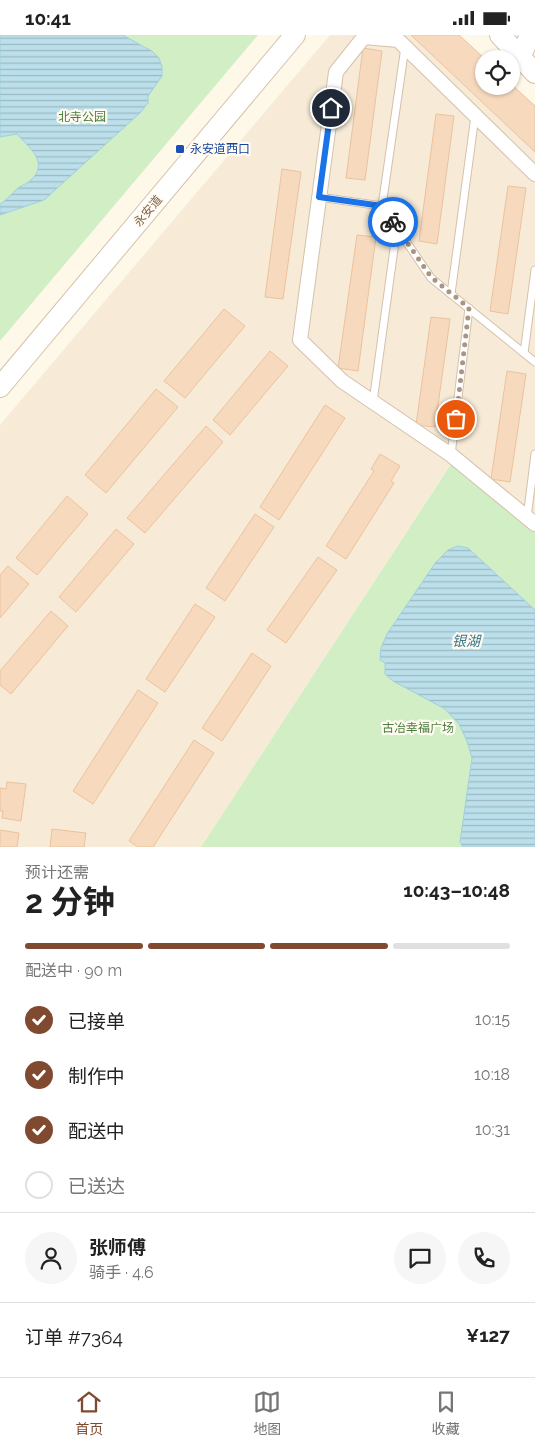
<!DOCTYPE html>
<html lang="zh">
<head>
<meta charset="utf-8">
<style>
	body { margin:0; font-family:Raleway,"Noto Sans SC",sans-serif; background:#f6f6f6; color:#222; height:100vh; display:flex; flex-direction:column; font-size:19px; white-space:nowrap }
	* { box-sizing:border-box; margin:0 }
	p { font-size:16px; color:#767676 }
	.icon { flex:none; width:28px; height:28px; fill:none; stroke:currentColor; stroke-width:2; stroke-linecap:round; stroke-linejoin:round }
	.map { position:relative; height:812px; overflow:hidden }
	.sheet { display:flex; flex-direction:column; background:#fff; flex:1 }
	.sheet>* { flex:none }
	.controls { position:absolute; left:475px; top:15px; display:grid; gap:10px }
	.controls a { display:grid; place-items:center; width:45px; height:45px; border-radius:50%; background:#fff; box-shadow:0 1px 4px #0004; font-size:25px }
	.pin { position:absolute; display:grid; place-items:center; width:42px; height:42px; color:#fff; margin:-21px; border:2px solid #fff; border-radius:50%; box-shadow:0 1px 5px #0007 }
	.courier { position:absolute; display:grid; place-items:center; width:50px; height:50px; margin:-25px; border:4px solid #1a73e8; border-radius:50%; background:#fff; color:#222; box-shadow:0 1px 6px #0007 }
	.headline em { font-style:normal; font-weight:700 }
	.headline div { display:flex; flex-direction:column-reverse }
	.headline { display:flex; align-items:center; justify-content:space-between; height:85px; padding:0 25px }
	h1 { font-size:32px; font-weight:700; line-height:38px }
	.bar { display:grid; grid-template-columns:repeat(4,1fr); gap:8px 5px; align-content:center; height:60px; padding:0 25px }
	.bar i { height:6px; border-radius:4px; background:#e0e0e0 }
	.bar .current { background:#804a31 }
	.bar p { grid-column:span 4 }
	.line { display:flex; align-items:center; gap:12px; padding:0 25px; border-top:1px solid #e0e0e0 }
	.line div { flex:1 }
	.round { display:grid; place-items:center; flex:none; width:52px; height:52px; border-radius:26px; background:#f6f6f6 }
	ol { padding:0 25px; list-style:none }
	li { display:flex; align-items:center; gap:15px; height:55px }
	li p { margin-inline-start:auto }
	li .icon { padding:5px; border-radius:50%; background:#804a31; color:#fff; stroke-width:4 }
	li:last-child { color:#767676 }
	li i { width:28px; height:28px; border:2px solid #e0e0e0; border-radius:50% }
	.status { display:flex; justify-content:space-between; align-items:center; height:35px; padding:0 25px; background:#fff; direction:ltr }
	.status svg { height:14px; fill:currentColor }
	.tabs { display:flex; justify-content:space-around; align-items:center; height:70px; border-top:1px solid #e0e0e0; background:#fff; font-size:14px; color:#767676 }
	.tabs a { display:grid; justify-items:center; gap:2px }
	.tabs .current { color:#804a31 }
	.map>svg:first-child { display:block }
	.residential { fill:#f7ebd7 }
	.park { fill:#d2eec5 }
	.water { fill:url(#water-rules); stroke:#a0cfde }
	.building { fill:#f7dabe; stroke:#ebc29c }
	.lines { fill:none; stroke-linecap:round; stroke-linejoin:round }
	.lane-casing { stroke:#d3c1ad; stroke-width:9 }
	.street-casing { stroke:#d3c1ad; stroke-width:16 }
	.secondary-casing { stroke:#d7c2aa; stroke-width:22 }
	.lane { stroke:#fff; stroke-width:7 }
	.street { stroke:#fff; stroke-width:14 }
	.secondary { stroke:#fff; stroke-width:20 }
	.done { stroke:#aa9581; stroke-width:5; stroke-dasharray:0 9 }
	.route { stroke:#1a73e8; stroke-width:6 }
	.transit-dot { fill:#1a4fb4; stroke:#fffbf2; stroke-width:2 }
	.labels { text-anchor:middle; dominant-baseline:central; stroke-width:4.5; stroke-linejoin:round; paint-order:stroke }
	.park-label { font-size:12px; fill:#4a7d3c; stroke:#fffbf2 }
	.transit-label { font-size:12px; fill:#164399; stroke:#fffbf2; text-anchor:start }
	.street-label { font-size:12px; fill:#7d6049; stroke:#fffbf2 }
	.water-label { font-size:14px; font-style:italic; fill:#3d778b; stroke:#fffbf2 }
</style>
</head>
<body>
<div class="status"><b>10:41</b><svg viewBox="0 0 49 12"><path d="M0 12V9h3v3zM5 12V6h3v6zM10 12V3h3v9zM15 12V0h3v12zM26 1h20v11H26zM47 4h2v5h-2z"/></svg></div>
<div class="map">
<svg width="535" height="812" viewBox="0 0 535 812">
	<defs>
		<pattern id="water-rules" width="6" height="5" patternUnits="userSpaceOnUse" patternTransform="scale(1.25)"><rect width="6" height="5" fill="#bbe0eb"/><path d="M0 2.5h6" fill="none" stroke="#9db9c0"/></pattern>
	</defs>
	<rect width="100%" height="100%" fill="#fef8e9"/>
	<polygon class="residential" points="330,0 453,0 484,51 535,80 535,497 450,430 201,812 0,812 0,390"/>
	<g class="park">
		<polygon points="0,0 258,0 0,306"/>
		<polygon points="451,429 535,497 535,812 201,812"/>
	</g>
	<g class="water">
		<path d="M0 0H123L144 12 152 16 159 23 162 32V41L148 61V68L140 78 44 165 0 180V169C7 165 11 159 18 153 22 150 27 149 31 145 50 127 28 112 17 99L0 102Z"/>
		<polygon points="458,511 468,513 535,575 535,812 463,812 460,807 472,723 467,706 459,689 445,674 393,646 385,639 385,628 380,625 381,613 387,599 436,527 448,515"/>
	</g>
	<g class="building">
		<polygon points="411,0 459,0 485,24 484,51 511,51 511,49 535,71 535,117"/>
		<polygon points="363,13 382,16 365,145 346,143"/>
		<polygon points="436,79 454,81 437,209 419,206"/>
		<polygon points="282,134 301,137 283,264 265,262"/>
		<polygon points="508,151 526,153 508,279 490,276"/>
		<polygon points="357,200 376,202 358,336 338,333"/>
		<polygon points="224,274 245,291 185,363 164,346"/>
		<polygon points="431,282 450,284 435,392 416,390"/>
		<polygon points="270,316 288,331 230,400 213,385"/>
		<polygon points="507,336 526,339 510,447 491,444"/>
		<polygon points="156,354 178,372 106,458 85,440"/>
		<polygon points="325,370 345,383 279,485 260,472"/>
		<polygon points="206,391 223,407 145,498 127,483"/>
		<polygon points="380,419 400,431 391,446 394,448 346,524 326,511 374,436 371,434"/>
		<polygon points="67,461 88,479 37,540 16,523"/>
		<polygon points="255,479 274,492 225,566 206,553"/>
		<polygon points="116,494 134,509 76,577 59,562"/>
		<polygon points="318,522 337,535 286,608 267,595"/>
		<polygon points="8,531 29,549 0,583 0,540"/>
		<polygon points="195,569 215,582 165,657 146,644"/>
		<polygon points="51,576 68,591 11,659 0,650 0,636"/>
		<polygon points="252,618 271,631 222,706 202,693"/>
		<polygon points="138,655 158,668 93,769 73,756"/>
		<polygon points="194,705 214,718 153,812 138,812 129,806"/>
		<polygon points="7,747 26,749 21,786 2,783 3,776 0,776 0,753 6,754"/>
		<polygon points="52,794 86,798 84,812 50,812"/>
		<polygon points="0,795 19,798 17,812 0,812"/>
	</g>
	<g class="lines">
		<defs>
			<g id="lane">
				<polyline points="319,162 382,171 431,243 535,327"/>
				<polyline points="382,171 405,12"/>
				<polyline points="451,259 475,81"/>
				<polyline points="524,318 535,235"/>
				<polyline points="373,367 397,192"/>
				<polyline points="451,420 469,273"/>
				<polyline points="527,483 535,419"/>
			</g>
			<polyline id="street" points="535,139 398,5 364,2 336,37 300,305 342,346 451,420 535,489"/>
			<g id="secondary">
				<polyline points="500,0 535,38"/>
				<polyline points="520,23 530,0"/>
				<polyline points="0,352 295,0"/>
			</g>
		</defs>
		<use href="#lane" class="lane-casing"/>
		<use href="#street" class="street-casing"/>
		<use href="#secondary" class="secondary-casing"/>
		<use href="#lane" class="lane"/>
		<use href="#street" class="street"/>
		<use href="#secondary" class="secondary"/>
	</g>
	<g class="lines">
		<polyline class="done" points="393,187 431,242 469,273 456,384"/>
		<polyline class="route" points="331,73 319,162 382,171 393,187"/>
	</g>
	<rect class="transit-dot" x="175" y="109" width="10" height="10" rx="2.5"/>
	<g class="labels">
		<g class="park-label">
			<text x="82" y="82">北寺公园</text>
			<text x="418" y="693">古冶幸福广场</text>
		</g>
		<g class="transit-label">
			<text x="190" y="114">永安道西口</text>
		</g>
		<g class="street-label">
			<text transform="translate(148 176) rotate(-50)">永安道</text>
		</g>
		<g class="water-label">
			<text x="466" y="606">银湖</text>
		</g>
	</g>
</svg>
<div class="controls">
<a><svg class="icon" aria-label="locate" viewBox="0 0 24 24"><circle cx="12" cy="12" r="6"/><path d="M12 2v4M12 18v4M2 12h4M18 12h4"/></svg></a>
</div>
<div class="pin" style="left:456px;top:384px;background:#ea580c"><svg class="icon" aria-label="bag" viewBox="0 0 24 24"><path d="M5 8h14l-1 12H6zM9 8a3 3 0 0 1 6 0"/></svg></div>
<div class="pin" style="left:331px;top:73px;background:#1f2937"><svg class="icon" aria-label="home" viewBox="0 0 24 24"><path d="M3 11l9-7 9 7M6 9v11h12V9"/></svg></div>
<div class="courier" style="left:393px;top:187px"><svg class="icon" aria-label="bike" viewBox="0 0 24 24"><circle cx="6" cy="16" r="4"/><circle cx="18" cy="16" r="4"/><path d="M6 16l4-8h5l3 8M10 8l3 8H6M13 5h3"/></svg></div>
</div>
<section class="sheet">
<div class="headline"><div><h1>2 分钟</h1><p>预计还需</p></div><em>10:43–10:48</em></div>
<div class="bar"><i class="current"></i><i class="current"></i><i class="current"></i><i></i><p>配送中 · 90 m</p></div>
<ol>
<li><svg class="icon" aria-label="check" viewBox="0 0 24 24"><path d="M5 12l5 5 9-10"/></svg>已接单<p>10:15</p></li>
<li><svg class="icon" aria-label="check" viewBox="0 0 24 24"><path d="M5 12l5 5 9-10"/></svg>制作中<p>10:18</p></li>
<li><svg class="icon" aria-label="check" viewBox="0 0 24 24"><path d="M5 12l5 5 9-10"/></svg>配送中<p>10:31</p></li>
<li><i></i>已送达</li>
</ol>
<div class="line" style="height:90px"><a class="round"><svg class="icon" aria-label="person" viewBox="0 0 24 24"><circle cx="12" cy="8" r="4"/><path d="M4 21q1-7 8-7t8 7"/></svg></a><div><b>张师傅</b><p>骑手 · 4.6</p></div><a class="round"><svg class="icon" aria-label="chat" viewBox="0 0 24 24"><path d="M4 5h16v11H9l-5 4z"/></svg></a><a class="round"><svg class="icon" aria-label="phone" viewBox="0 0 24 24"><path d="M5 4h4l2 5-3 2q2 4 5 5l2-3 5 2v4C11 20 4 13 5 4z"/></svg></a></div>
<div class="line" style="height:65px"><div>订单 #7364</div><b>¥127</b></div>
</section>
<nav class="tabs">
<a class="current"><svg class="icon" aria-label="home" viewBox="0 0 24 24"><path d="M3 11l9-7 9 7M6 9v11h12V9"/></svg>首页</a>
<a><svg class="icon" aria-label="map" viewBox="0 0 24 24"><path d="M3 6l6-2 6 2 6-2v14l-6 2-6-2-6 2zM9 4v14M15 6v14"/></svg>地图</a>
<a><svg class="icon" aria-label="saved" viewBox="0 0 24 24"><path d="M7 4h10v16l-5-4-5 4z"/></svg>收藏</a>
</nav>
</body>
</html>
